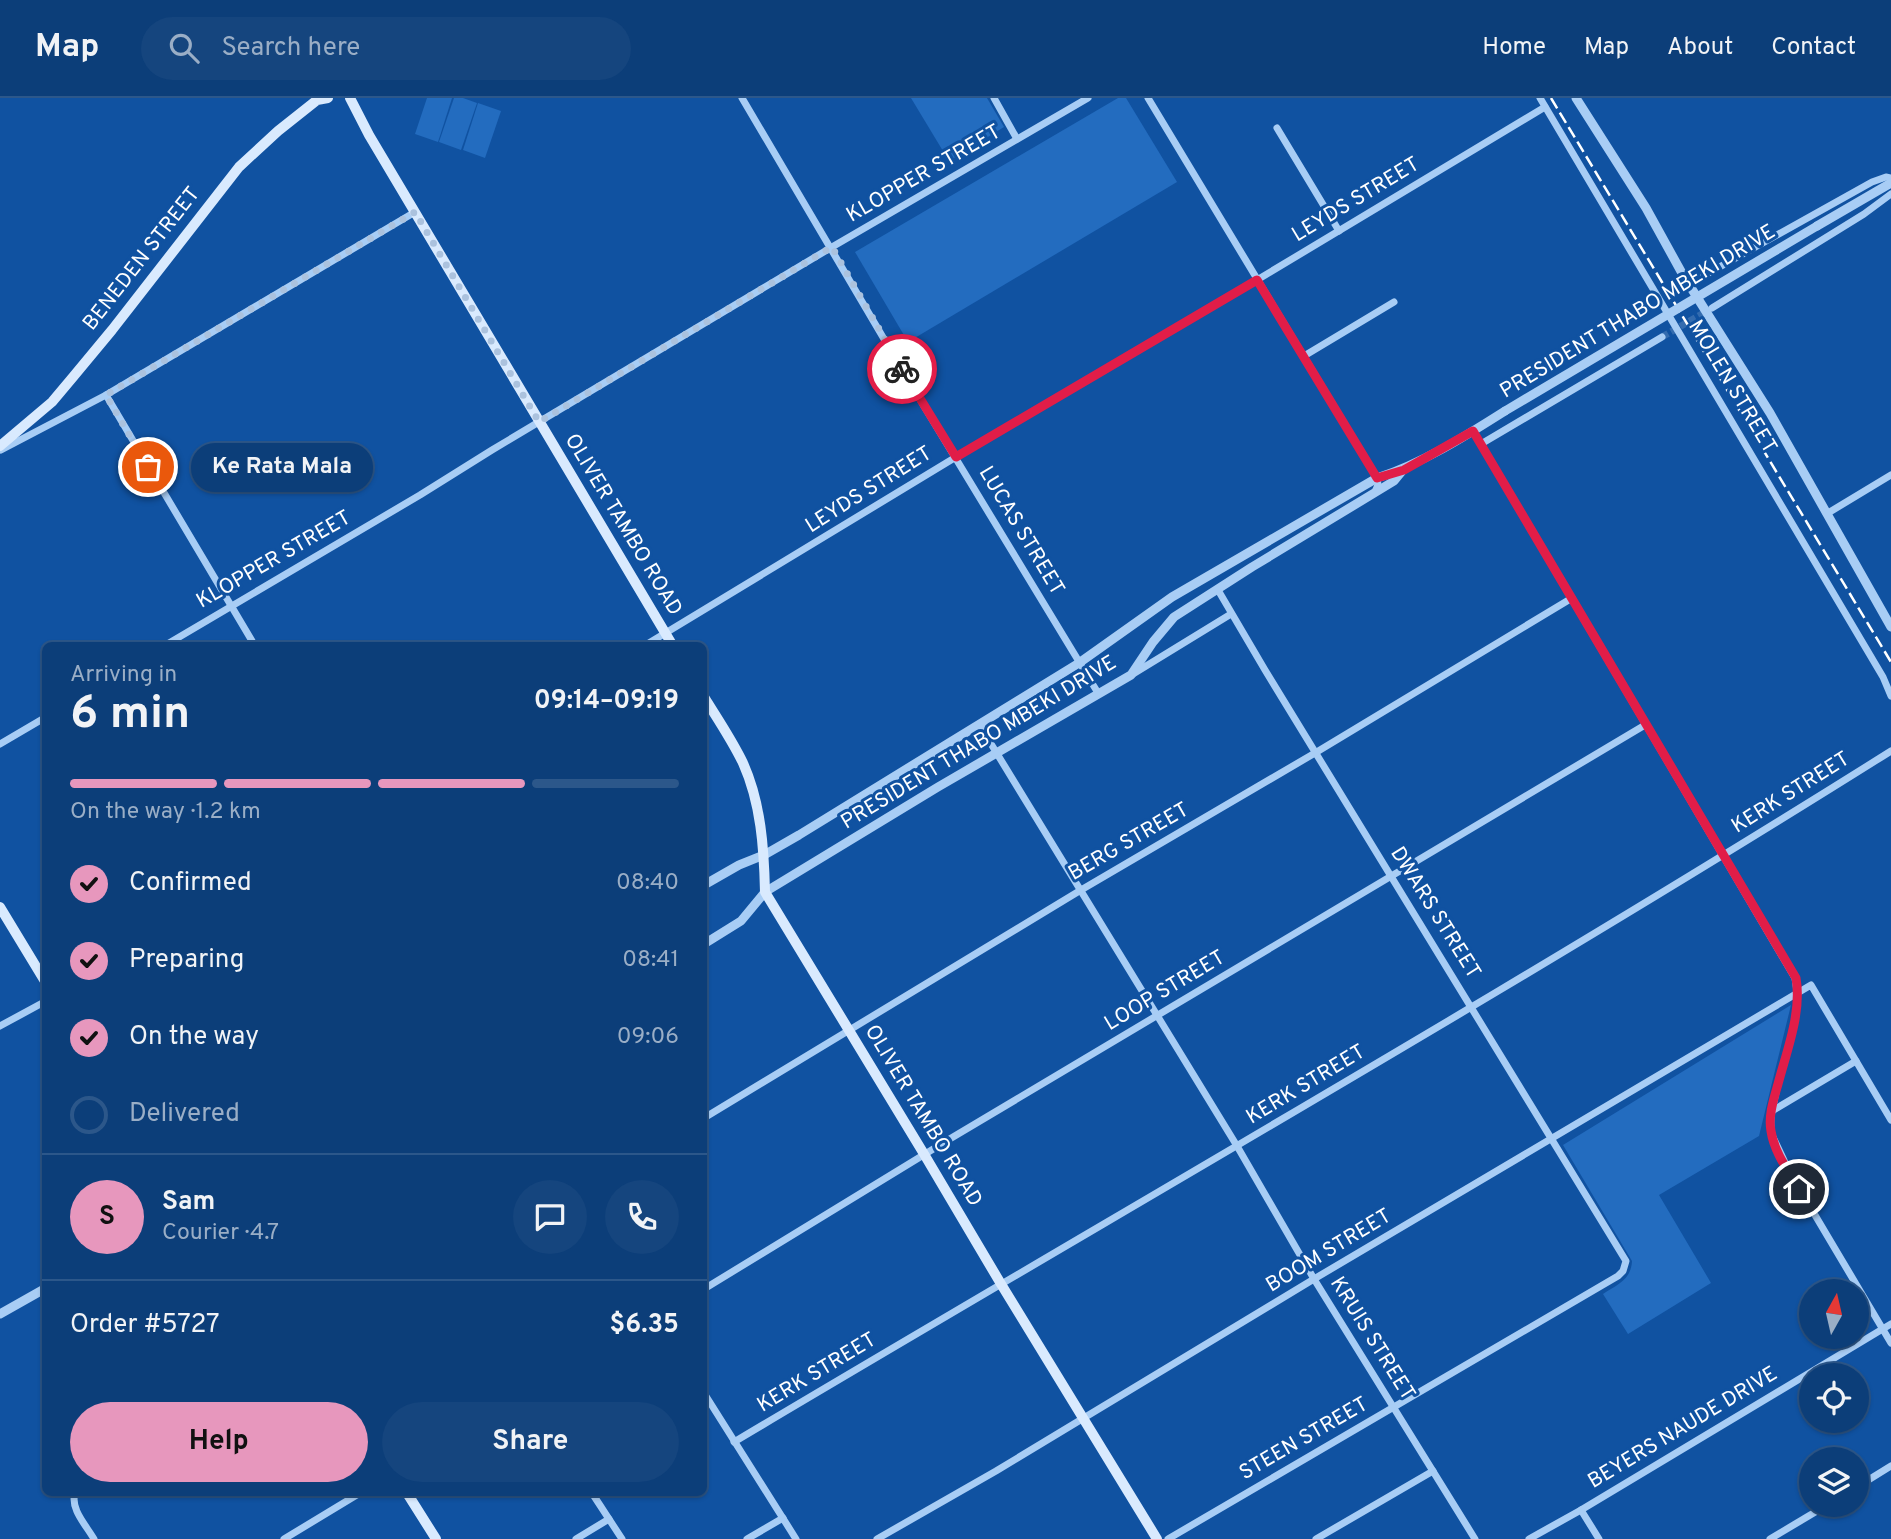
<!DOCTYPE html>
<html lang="en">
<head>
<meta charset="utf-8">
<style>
	body { margin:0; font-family:Overpass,sans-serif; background:#15457e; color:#f1f3f6; height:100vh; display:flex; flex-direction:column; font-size:26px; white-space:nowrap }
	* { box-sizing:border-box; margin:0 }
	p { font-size:23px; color:#9aaec6 }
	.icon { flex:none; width:38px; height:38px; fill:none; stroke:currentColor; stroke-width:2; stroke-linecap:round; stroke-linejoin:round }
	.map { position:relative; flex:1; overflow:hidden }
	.side { position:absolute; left:42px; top:544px; width:665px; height:854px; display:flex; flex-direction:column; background:#0c3e79; border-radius:10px; box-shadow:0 2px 5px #0004,0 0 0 2px #2c578a }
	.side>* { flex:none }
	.needle { width:46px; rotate:8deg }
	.controls { position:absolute; left:1799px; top:1181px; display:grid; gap:14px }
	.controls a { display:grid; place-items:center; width:70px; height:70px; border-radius:50%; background:#0c3e79; box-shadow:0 2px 5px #0004,0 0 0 2px #2c578a; font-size:35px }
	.pin { position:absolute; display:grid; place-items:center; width:60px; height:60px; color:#fff; margin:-30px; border:4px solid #fff; border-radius:50%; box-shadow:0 2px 7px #0007 }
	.courier { position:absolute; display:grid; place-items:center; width:70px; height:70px; margin:-35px; border:5px solid #e11d48; border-radius:50%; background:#fff; color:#222; box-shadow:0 2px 9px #0007 }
	.bubble { position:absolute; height:49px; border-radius:24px; background:#0c3e79; box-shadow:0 2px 5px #0004,0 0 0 2px #2c578a; font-size:23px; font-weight:700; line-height:49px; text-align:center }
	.overview em { font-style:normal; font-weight:700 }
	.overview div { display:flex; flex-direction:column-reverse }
	.overview { display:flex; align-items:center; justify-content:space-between; height:119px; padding:0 28px }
	h1 { font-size:46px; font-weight:700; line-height:52px }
	.bar { display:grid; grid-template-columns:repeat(4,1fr); gap:10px 7px; align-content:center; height:84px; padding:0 28px }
	.bar i { height:9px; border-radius:5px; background:#2c578a }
	.bar .on { background:#e797bd }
	.bar p { grid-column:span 4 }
	.line { display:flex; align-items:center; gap:18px; padding:0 28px; border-top:2px solid #2c578a }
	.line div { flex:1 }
	.round { display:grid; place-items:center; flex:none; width:74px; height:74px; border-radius:37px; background:#15457e }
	ol { padding:0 28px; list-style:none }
	li { display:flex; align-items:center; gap:21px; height:77px }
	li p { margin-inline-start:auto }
	li .icon { padding:7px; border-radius:50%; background:#e797bd; color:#111; stroke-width:4 }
	li:last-child { color:#9aaec6 }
	li i { width:38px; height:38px; border:4px solid #2c578a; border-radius:50% }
	.action { display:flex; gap:14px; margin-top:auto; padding:14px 28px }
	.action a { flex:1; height:80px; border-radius:42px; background:#e797bd; color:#111; font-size:28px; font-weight:700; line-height:80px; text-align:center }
	.action a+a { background:#15457e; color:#f1f3f6 }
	header { display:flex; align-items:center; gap:42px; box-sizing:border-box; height:98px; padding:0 35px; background:#0c3e79; border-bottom:2px solid #2c578a }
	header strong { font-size:33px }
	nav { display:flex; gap:38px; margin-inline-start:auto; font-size:24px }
	.search { width:490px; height:63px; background:#15457e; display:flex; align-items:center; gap:18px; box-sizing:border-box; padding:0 24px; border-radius:38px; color:#9aaec6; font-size:26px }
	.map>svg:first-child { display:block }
	.green { fill:#236cbf }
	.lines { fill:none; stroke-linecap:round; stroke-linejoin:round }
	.minor-tunnel { stroke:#346caf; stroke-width:7; stroke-dasharray:7 3.5; stroke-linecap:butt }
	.minor { stroke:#a8cdf5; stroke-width:7 }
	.tertiary { stroke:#a8cdf5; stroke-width:9 }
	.secondary { stroke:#d9eafe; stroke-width:10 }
	.rail { stroke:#fff; stroke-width:2.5; stroke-dasharray:12 5; stroke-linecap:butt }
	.tertiary-bridge { stroke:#a8cdf5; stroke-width:9 }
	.done { stroke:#abc2de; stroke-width:7; stroke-dasharray:0 12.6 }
	.route { stroke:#e11d48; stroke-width:9 }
	.labels { text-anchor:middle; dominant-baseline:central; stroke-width:6; stroke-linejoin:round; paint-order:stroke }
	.street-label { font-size:21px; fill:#fff; stroke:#1052a1 }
</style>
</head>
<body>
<header>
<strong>Map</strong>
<div class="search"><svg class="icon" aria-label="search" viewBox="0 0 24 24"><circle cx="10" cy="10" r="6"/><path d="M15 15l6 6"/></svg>Search here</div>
<nav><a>Home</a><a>Map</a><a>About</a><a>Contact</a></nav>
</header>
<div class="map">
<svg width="1891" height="1441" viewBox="0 0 1891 1441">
	<rect width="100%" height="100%" fill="#1052a1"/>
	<g class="green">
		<polygon points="427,0 452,0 438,44 415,36"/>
		<polygon points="454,0 463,0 477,5 461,52 439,44"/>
		<polygon points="911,0 987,0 1004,29 949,63"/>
		<polygon points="1118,0 1126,0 1177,84 908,244 855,154"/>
		<polygon points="478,5 501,13 485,60 463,52"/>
		<path d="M1791 907 1759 1038 1659 1097 1711 1185 1628 1236 1603 1196C1618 1186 1631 1182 1632 1163L1563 1047Z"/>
	</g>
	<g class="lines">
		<polyline class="minor-tunnel" points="1662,239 1709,212"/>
		<g class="minor">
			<polyline points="742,0 907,280 1098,595"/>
			<polyline points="994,0 1017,41"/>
			<polyline points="1148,0 1377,380 1378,387 1375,394"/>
			<polyline points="1540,0 1883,579 1891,598"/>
			<polyline points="1277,30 1339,133"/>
			<polyline points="1689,186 1872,84 1886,79 1891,80"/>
			<polyline points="1712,210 1864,116 1891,96"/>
			<polyline points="1304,258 1394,204"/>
			<polyline points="106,297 255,548"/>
			<path d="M1473 333 1795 880C1803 920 1783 960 1775 999 1772 1012 1769 1024 1772 1037L1790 1075 1891 1245"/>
			<polyline points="1481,346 1662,239"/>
			<polyline points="1,352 106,297 415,114"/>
			<polyline points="1828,415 1891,377"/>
			<polyline points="164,548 420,397 492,352 832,149 1088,0"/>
			<polyline points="644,548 956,359 1257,182 1545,9"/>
			<polyline points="1133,576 1231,516"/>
			<polyline points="980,626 985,636 1237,1048 1314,1181 1475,1441"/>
			<polyline points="0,646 46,619"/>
			<polyline points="0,928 46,903"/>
			<polyline points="1772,1013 1856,963"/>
			<polyline points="704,1020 1081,792 1315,655 1572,500"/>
			<polyline points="704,1191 948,1042 1645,627"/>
			<polyline points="704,1295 796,1441"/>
			<path d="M734 1344C1120 1114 1511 892 1891 653"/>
			<polyline points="1857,1389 1891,1368"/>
			<path d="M75 1395C70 1411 86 1427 94 1441"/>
			<polyline points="592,1395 622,1441"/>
			<polyline points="1581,1412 1599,1441"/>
			<polyline points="284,1441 360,1395"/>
			<polyline points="576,1441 609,1421"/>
			<polyline points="747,1441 783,1420"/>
			<polyline points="877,1441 996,1373 1314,1181 1811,887 1891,1022"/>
			<polyline points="1168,1441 1618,1178 1623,1173 1626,1163 1265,572 1218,492"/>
			<polyline points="1316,1441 1433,1373"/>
			<polyline points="1529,1441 1581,1412 1891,1226"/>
			<polyline points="1770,1441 1827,1407"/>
		</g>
		<g class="tertiary">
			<polyline points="1576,0 1646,110 1683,177 1770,315 1891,529"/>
			<polyline points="1817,128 1891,85"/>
			<path d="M704 787 739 767 764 757 799 737 1079 565 1172 499 1377 380C1423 365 1464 339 1505 313"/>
			<polyline points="704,846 741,823 765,794 938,689 1131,577 1153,544 1174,519 1252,469 1394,383 1403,372"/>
			<polyline points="0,1216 46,1190"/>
		</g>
		<g class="secondary">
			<polyline points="350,0 369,37 673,548"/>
			<polyline points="0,348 52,304 73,279 112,232 239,69 278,33 317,2 328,0"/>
			<path d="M704 599C717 620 732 642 743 665 761 705 764 750 765 794L924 1056 1001 1186 1157 1441"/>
			<polyline points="0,809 46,885"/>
			<polyline points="407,1395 436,1441"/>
		</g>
		<polyline class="rail" points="1551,0 1891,564"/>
		<polyline class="tertiary-bridge" points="1505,313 1817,128"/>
	</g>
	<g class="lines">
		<polyline class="done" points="148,369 106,297 415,114 539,324 832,149 902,271"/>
		<path class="route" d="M902 271 956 359 1257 182 1377 380 1404 372 1473 333 1796 880C1802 914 1787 952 1778 986 1774 1000 1768 1018 1771 1033 1774 1054 1789 1074 1799 1091"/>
	</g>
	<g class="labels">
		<g class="street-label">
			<text transform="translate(924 76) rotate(-30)">KLOPPER STREET</text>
			<text transform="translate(1356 102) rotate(-31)">LEYDS STREET</text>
			<text transform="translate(142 161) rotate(-52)">BENEDEN STREET</text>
			<text transform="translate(1638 214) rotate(-31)">PRESIDENT THABO MBEKI DRIVE</text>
			<text transform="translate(1732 289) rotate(59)">MOLEN STREET</text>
			<text transform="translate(869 392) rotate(-32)">LEYDS STREET</text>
			<text transform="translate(623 427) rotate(59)">OLIVER TAMBO ROAD</text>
			<text transform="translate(1021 433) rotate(59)">LUCAS STREET</text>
			<text transform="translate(274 462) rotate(-30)">KLOPPER STREET</text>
			<text transform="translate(979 645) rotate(-31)">PRESIDENT THABO MBEKI DRIVE</text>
			<text transform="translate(1791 695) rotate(-32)">KERK STREET</text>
			<text transform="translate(1129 744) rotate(-30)">BERG STREET</text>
			<text transform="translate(1435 815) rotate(58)">DWARS STREET</text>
			<text transform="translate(1165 893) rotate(-31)">LOOP STREET</text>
			<text transform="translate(1306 987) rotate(-31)">KERK STREET</text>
			<text transform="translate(923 1018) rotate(59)">OLIVER TAMBO ROAD</text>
			<text transform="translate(1329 1153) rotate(-31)">BOOM STREET</text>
			<text transform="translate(1372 1241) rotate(58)">KRUIS STREET</text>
			<text transform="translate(817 1275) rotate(-31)">KERK STREET</text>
			<text transform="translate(1683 1330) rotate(-31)">BEYERS NAUDE DRIVE</text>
			<text transform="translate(1304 1341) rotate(-30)">STEEN STREET</text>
		</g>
	</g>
</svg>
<div class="controls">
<a><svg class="needle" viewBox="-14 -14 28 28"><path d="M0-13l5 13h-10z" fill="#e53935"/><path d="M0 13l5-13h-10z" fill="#9aaec6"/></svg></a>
<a><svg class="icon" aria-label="locate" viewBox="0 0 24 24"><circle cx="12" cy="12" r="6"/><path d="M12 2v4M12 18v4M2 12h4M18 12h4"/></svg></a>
<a><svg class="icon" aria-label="layers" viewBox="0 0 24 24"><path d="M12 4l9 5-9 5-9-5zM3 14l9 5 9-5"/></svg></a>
</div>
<div class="pin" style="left:148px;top:369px;background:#ea580c"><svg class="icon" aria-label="bag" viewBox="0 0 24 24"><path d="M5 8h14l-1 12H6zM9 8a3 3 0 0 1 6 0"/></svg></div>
<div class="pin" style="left:1799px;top:1091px;background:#1f2937"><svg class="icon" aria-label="home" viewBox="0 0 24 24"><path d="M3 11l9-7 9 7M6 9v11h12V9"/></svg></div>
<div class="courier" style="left:902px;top:271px"><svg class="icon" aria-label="bike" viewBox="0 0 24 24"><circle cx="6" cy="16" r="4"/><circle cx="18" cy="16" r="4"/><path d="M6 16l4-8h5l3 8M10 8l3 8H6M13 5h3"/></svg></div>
<div class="bubble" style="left:191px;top:345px;width:182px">Ke Rata Mala</div>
<section class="side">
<div class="overview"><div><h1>6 min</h1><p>Arriving in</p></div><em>09:14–09:19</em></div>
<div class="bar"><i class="on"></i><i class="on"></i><i class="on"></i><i></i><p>On the way · 1.2 km</p></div>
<ol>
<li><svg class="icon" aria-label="check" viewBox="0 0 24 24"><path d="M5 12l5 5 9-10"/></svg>Confirmed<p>08:40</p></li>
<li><svg class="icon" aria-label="check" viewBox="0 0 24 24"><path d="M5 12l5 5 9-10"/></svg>Preparing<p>08:41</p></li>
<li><svg class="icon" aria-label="check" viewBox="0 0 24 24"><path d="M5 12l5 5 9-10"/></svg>On the way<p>09:06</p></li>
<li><i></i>Delivered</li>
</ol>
<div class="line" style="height:126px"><b class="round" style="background:#e797bd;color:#111">S</b><div><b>Sam</b><p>Courier · 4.7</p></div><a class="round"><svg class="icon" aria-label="chat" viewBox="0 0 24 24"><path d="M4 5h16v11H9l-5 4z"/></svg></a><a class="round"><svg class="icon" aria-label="phone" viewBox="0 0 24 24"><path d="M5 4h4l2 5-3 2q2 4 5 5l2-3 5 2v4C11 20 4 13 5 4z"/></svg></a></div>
<div class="line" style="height:91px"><div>Order #5727</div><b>$6.35</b></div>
<div class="action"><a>Help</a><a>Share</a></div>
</section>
</div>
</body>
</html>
